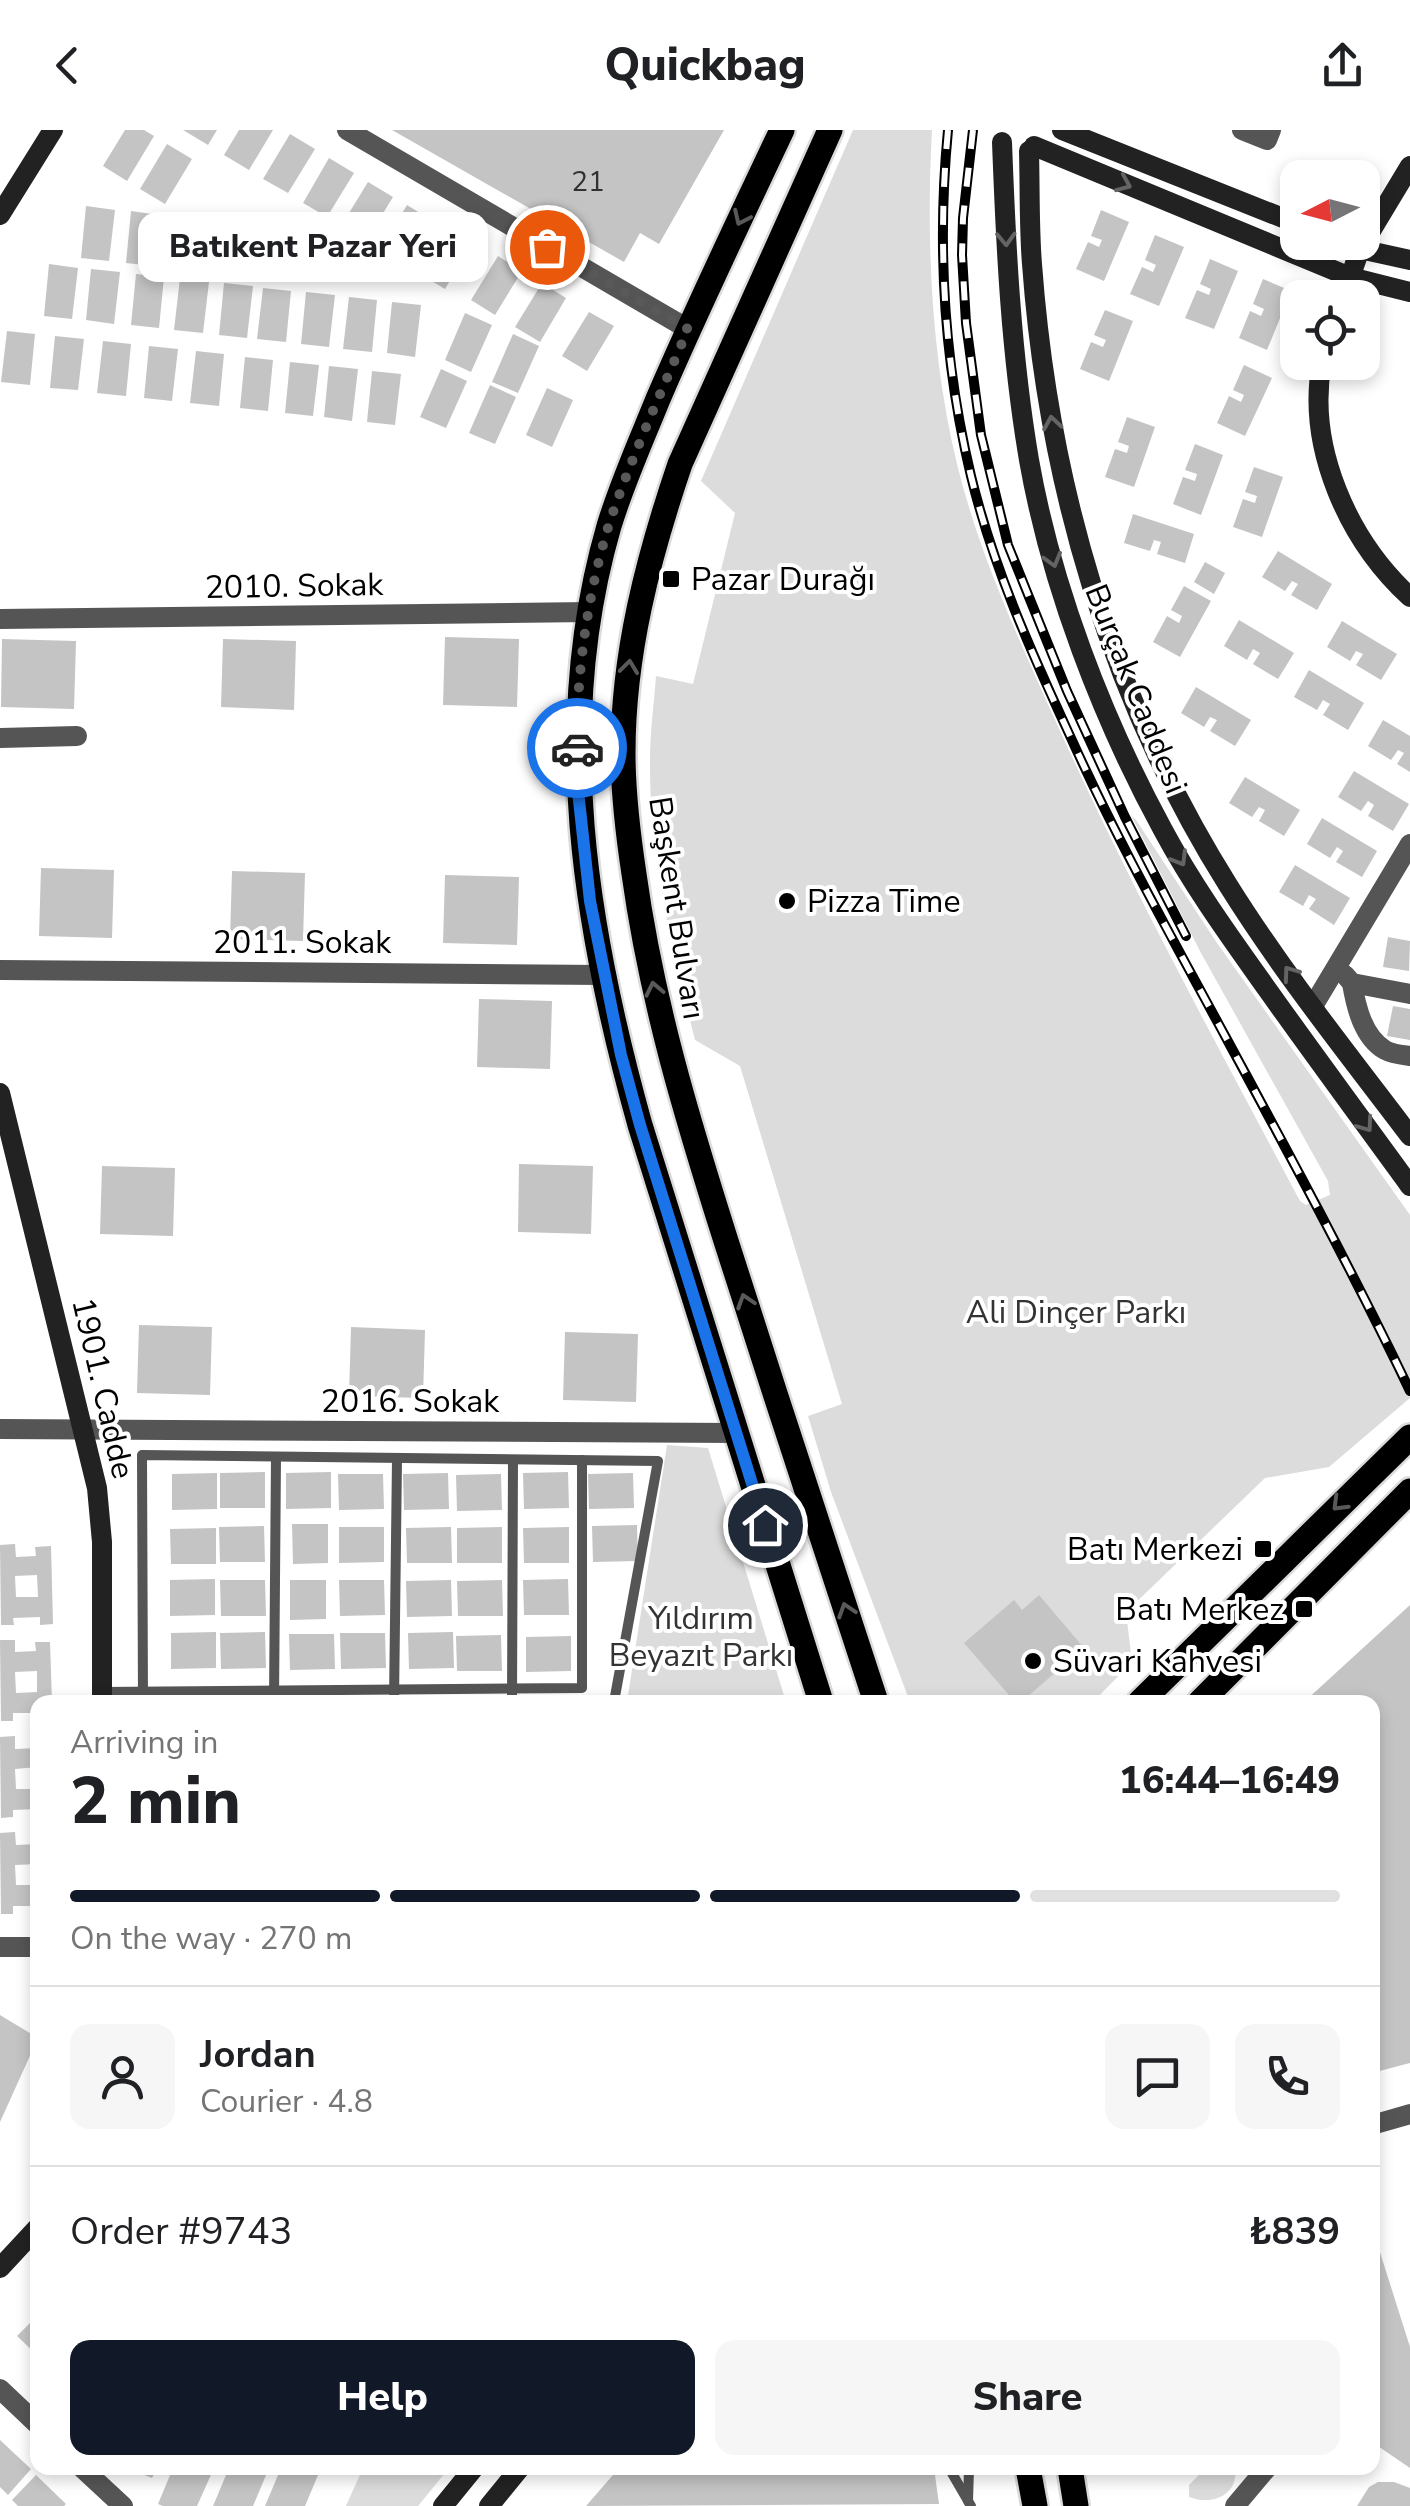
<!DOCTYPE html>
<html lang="en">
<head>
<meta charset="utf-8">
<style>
	body { margin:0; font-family:"Nunito Sans",sans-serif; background:#f6f6f6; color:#202124; height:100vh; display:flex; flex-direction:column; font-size:38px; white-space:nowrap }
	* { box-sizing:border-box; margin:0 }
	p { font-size:32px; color:#757577 }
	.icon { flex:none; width:55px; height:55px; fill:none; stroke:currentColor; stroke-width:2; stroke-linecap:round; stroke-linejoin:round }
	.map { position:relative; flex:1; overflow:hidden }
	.panel { position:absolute; left:30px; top:1565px; width:1350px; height:780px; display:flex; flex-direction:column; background:#fff; border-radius:20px; box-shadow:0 5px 15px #0003 }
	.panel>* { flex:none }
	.needle { width:65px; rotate:264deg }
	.controls { position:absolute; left:1280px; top:30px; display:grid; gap:20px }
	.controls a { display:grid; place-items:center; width:100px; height:100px; border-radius:20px; background:#fff; box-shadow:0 5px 15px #0003; font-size:50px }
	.pin { position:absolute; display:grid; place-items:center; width:85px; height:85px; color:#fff; margin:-42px; border:5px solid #fff; border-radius:50%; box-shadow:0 2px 10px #0007 }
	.courier { position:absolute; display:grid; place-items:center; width:100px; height:100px; margin:-50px; border:8px solid #1a73e8; border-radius:50%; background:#fff; color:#222; box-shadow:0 2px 12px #0007 }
	.bubble { position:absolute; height:70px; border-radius:20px; background:#fff; box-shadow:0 5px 15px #0003; font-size:32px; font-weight:800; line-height:70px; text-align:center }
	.head em { font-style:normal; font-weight:800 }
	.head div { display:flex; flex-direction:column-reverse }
	.head { display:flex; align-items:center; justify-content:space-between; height:170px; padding:0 40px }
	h1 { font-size:65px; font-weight:800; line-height:75px }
	.bar { display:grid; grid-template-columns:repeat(4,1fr); gap:15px 10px; align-content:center; height:120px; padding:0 40px }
	.bar i { height:12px; border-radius:8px; background:#e0e0e0 }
	.bar .on { background:#111827 }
	.bar p { grid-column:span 4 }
	.line { display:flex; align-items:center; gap:25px; padding:0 40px; border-top:2px solid #e0e0e0 }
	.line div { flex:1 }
	.round { display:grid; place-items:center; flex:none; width:105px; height:105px; border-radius:20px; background:#f6f6f6 }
	.cta { display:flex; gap:20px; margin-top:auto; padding:20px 40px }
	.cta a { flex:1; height:115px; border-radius:20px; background:#111827; color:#fff; font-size:40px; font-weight:800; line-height:115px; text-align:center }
	.cta a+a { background:#f6f6f6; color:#202124 }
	header { display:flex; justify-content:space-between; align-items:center; height:130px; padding:0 40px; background:#fff; font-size:45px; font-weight:800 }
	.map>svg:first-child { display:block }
	.green { fill:#dcdcdc }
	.building { fill:#c4c4c4; fill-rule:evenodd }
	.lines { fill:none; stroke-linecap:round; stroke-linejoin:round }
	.primary-casing { stroke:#dbdbdb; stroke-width:30 }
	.lane { stroke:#555; stroke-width:10 }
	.street { stroke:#555; stroke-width:20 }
	.secondary { stroke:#222; stroke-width:20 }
	.primary { stroke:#000; stroke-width:25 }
	.rail-casing { stroke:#000; stroke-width:10 }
	.rail { stroke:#fff; stroke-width:6; stroke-dasharray:19; stroke-linecap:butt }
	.oneway { stroke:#646464 }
	.oneway2 { stroke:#595959 }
	.done { stroke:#595959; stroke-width:10; stroke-dasharray:0 18 }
	.route { stroke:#1a73e8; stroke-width:12 }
	.poi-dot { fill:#000; stroke:#fff; stroke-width:4 }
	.labels { text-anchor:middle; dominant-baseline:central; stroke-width:8; stroke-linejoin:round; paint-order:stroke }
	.number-label { font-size:28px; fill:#313131 }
	.poi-label { font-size:32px; fill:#000; stroke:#fff; text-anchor:start }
	.street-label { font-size:32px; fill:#000; stroke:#fff }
	.park-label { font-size:32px; fill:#333; stroke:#fff }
</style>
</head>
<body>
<header><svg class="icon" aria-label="back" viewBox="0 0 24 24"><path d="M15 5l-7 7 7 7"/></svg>Quickbag<svg class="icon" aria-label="share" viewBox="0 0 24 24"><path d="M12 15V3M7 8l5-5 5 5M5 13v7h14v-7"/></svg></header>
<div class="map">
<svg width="1410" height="2376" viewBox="0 0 1410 2376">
	<rect width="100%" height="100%" fill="#fff"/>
	<g class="green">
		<path d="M853 0H932C926 112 931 229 958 338 980 426 1019 510 1056 592 1130 756 1216 913 1300 1071L1306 1075 1330 1065 1328 1051 1201 823 1131 685 1136 690 1217 813 1410 1085V1268L1329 1337 1265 1348 1126 1482 1132 1532 1093 1572H910L831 1362 808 1286 842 1274 740 936 695 910C672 820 649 724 650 630 650 602 654 574 656 546L693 554 735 383 701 351Z"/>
		<polygon points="667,1315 708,1318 786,1572 627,1572"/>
		<polygon points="363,2338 449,2338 418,2376 346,2376"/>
		<path d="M1206 2338H1235C1239 2365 1212 2376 1189 2367V2355Z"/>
	</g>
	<g class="building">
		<polygon points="125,0 144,0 154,6 127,51 103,36"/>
		<polygon points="183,0 217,0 208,15"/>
		<polygon points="239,0 273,0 249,40 224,25"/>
		<polygon points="392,0 724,0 659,114 640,103 624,132"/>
		<polygon points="290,4 315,19 288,63 263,49"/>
		<polygon points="167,14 192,29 165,74 140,59"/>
		<polygon points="329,28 354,43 327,87 303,73"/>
		<polygon points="368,52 393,67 366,111 341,96"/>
		<polygon points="407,75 431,90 405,135 380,120"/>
		<polygon points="86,76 115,80 109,131 81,128"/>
		<polygon points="1101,80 1129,92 1104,151 1076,139 1088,112 1099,117 1102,110 1091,106"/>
		<polygon points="131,81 159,85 154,136 126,133"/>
		<polygon points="175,86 203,89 198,141 169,138"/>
		<polygon points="217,91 246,94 240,145 212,143"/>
		<polygon points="262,96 290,99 285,150 256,147"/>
		<polygon points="447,100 471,115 445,159 420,144"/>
		<polygon points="1155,105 1184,117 1159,176 1130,164 1142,137 1153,142 1156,135 1145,130"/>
		<polygon points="498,126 522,141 495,185 471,170"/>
		<polygon points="1210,129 1238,141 1214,199 1185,188 1197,160 1209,165 1211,159 1200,154"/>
		<polygon points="49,134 78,138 72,189 44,186"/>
		<polygon points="91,139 120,142 114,194 86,190"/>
		<polygon points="136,144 164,147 159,198 131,195"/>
		<polygon points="180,148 209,152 203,203 174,200"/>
		<polygon points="1263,149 1291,161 1267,220 1239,208 1250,181 1261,186 1264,179 1253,174"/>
		<polygon points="224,153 253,156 247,208 219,205"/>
		<polygon points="542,153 566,168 540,212 515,197"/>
		<polygon points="263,158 291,161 286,212 257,209"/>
		<polygon points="306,162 335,165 329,217 301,214"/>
		<polygon points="349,167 377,170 372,222 343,219"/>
		<polygon points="392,172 421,175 415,227 387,223"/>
		<polygon points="1105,180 1133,191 1109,251 1080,239 1091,212 1103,217 1106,210 1094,205"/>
		<polygon points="589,182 614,196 587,241 562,226"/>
		<polygon points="465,183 492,195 471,242 445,230"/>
		<polygon points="7,201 35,204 30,255 1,252"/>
		<polygon points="513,204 539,216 518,263 492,252"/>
		<polygon points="55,206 84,209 78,260 50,258"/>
		<polygon points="103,211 131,214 126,266 97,263"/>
		<polygon points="149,216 178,219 172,271 144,268"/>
		<polygon points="196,221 224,224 219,276 190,273"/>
		<polygon points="245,227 273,230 268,281 240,278"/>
		<polygon points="290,232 319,235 313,286 285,283"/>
		<polygon points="1244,235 1272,248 1245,306 1217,293 1229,266 1241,272 1244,265 1233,260"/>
		<polygon points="329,236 358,239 352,291 324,287"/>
		<polygon points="441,239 467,251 446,298 420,287"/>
		<polygon points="372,241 401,244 395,295 367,292"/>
		<polygon points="490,255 516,267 495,314 469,303"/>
		<polygon points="547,258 573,270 552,317 526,305"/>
		<polygon points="1127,287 1155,297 1134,357 1105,347 1115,319 1127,323 1129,316 1118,312"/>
		<polygon points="1195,314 1223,325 1201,385 1173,374 1183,347 1195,351 1197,344 1185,340"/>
		<polygon points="1254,337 1283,347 1262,407 1233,397 1243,369 1255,373 1257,366 1245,362"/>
		<polygon points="1133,384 1194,404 1185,433 1157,424 1161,412 1154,410 1150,421 1124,413"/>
		<polygon points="1278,421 1332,454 1317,480 1291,465 1298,454 1292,451 1285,461 1262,447"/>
		<polygon points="1205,432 1225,443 1214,464 1194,452"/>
		<polygon points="1184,456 1211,471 1180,527 1153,512 1167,486 1179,493 1182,486 1171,480"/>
		<polygon points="1239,490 1294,523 1278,549 1253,534 1260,523 1253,519 1247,530 1224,516"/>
		<polygon points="1342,491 1397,524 1381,550 1356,535 1363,524 1356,521 1350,531 1327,517"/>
		<polygon points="445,507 519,509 517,577 443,575"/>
		<polygon points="2,509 76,511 74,579 1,577"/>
		<polygon points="223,509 296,511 294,580 221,577"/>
		<polygon points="1309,540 1364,573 1348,600 1323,585 1330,574 1323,570 1317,580 1294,567"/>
		<polygon points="1196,557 1251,590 1235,616 1210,601 1217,590 1210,587 1204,597 1181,583"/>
		<polygon points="1383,590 1410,606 1410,642 1397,634 1404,623 1398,620 1391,630 1368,616"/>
		<polygon points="1354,641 1409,674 1393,701 1368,686 1374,675 1368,671 1361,681 1338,667"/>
		<polygon points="1245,647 1300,680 1284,706 1259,691 1265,680 1259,677 1252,687 1229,673"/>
		<polygon points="1322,688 1377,721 1362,747 1336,732 1343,721 1337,717 1330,728 1307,714"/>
		<polygon points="1295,735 1350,768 1334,795 1309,779 1316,769 1309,765 1303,776 1279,762"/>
		<polygon points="41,738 114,740 112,808 39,806"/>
		<polygon points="232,741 305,743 303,811 230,809"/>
		<polygon points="445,745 519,747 517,815 443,813"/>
		<polygon points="1388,807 1410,811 1409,841 1383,837"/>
		<polygon points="479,869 552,871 550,939 477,937"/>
		<polygon points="1393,876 1410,879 1410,910 1387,906"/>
		<polygon points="519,1034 593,1036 591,1104 518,1102"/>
		<polygon points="102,1036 175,1038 173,1106 100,1104"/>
		<polygon points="139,1195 212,1197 210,1265 137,1263"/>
		<polygon points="351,1197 425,1200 423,1268 349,1266"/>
		<polygon points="565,1202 638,1204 636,1272 563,1270"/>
		<polygon points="265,1342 265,1378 220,1378 220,1343"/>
		<polygon points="331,1342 331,1378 286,1379 286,1343"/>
		<polygon points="568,1342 569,1378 524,1379 523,1343"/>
		<polygon points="217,1343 217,1379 172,1380 172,1344"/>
		<polygon points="448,1343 449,1379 404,1380 403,1344"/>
		<polygon points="633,1343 634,1378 589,1379 588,1344"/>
		<polygon points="338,1344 383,1344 384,1379 339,1380"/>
		<polygon points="501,1344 502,1380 457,1381 456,1345"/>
		<polygon points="292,1394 328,1394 328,1433 293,1434"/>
		<polygon points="637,1395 638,1431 593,1432 592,1396"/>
		<polygon points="264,1396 265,1432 220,1432 219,1397"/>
		<polygon points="339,1397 384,1397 384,1432 339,1433"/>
		<polygon points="451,1397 452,1433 407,1433 406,1398"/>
		<polygon points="502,1397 502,1433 457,1433 457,1398"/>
		<polygon points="569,1397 569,1433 524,1433 523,1398"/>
		<polygon points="216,1398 216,1434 171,1434 170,1399"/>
		<path d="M15 1414 16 1427 36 1426 35 1417 51 1416 53 1494 40 1495V1487L13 1488 14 1495H1L0 1415ZM37 1445 38 1467H16L15 1446Z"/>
		<polygon points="215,1449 215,1485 170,1486 170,1450"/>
		<polygon points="568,1449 569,1485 524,1485 523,1450"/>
		<polygon points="220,1450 265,1450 266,1486 221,1486"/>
		<polygon points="290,1450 326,1450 326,1489 290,1490"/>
		<polygon points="339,1450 384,1450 385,1485 340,1486"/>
		<polygon points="451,1450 452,1486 407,1487 406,1451"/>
		<polygon points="502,1450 503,1486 458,1486 457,1451"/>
		<polygon points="1039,1465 1084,1518 1021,1572 1015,1572 964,1513 1014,1470 1022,1480"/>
		<polygon points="1410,1475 1410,1933 1372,1943 1372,1572 1304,1572"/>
		<polygon points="216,1502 216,1538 171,1539 171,1503"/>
		<polygon points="265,1502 266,1538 221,1539 220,1503"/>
		<polygon points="453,1502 454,1538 409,1539 408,1503"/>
		<polygon points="340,1503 385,1503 386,1538 341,1539"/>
		<polygon points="289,1504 334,1504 335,1539 290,1540"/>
		<polygon points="501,1505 502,1541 457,1541 456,1506"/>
		<polygon points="571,1506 571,1541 526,1542 526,1507"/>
		<path d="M0 1510H15V1522L36 1521 35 1512H50L52 1572H38V1583H13V1591H1ZM37 1541V1562L16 1563 15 1542Z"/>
		<polygon points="15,1606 15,1619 38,1618 38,1637 15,1639 16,1659 38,1659 38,1679 13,1680 13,1687 1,1688 0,1607"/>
		<polygon points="15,1702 16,1715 38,1714 38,1734 15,1735 16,1755 38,1755 38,1776 13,1776 13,1784 1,1784 0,1703"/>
		<polygon points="0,1885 38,1908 0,1992"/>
		<polygon points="1372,2097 1410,2217 1410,2338 1372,2312"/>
		<polygon points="38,2185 38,2226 17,2206"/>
		<polygon points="0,2310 31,2339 8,2365 0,2357"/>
		<polygon points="127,2338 157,2338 152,2348"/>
		<polygon points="173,2338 214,2338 197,2376 163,2376 158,2374"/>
		<polygon points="229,2338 269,2338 253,2376 213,2376"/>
		<polygon points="281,2338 321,2338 305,2376 265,2376"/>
		<polygon points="619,2338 934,2338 939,2374 586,2376"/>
		<polygon points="36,2345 66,2374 64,2376 18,2376 12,2370"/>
		<polygon points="1378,2352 1394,2352 1410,2358 1410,2376 1357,2376 1369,2357"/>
	</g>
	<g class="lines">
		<defs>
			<g id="primary">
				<path d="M782 0C740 89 697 178 658 269 641 311 622 353 609 396 551 596 585 798 640 995L821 1572"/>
				<path d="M830 0 680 334C648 428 623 524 623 623 623 664 628 704 634 744 652 873 687 988 726 1111 775 1265 826 1419 876 1572"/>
				<polyline points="1140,1572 1410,1307"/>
				<polyline points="1200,1572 1410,1361"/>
				<polyline points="1028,2338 1035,2376"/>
				<polyline points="1070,2338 1076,2376"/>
			</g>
		</defs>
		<use href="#primary" class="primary-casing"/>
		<g class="lane">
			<polyline points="102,1562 582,1558 582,1330"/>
			<polyline points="143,1572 142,1325 658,1331 614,1572"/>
			<polyline points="274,1572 276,1327"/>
			<polyline points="394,1572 397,1329"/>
			<polyline points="512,1572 513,1330"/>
			<polyline points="949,2338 971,2376"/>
			<polyline points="968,2371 969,2338"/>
		</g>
		<g class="street">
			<polyline points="347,0 688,199"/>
			<polyline points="1242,0 1267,10 1271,0"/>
			<polyline points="0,489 590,482"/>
			<polyline points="0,608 77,606"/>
			<polyline points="0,840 603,845"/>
			<polyline points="1345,845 1352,853 1410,864"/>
			<path d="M1352 853C1356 877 1363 907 1385 920 1392 924 1402 925 1410 926"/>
			<polyline points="1313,876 1410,714"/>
			<polyline points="0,1299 737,1303"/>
			<polyline points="0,1817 38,1817"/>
			<polyline points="1372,1995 1410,1984"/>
			<polyline points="0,2259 38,2295"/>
			<polyline points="82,2338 123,2376"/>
			<polyline points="1235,2376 1267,2338"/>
		</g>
		<g class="secondary">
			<polyline points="1062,0 1298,94"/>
			<path d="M1002 12C1006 119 1011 224 1029 330 1051 455 1102 588 1163 700 1193 756 1230 807 1267 859 1314 925 1362 990 1410 1056"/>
			<polyline points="1034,16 1350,147 1410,162"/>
			<path d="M1029 21C1030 59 1029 97 1032 134 1048 353 1111 569 1228 755 1283 843 1348 924 1410 1006"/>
			<polyline points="0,85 53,0"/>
			<polyline points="1345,112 1360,119 1410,130"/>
			<polyline points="1343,168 1360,119 1410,36"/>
			<path d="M1322 232C1306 317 1348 410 1410 467"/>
			<polyline points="0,963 97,1358 102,1412 102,1572"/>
			<polyline points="0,2138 38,2097"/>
			<polyline points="443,2376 474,2338"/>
			<polyline points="489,2376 520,2338"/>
		</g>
		<use href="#primary" class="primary"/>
		<defs>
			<g id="rail">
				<path d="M948 0C937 115 944 233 971 346 993 437 1032 524 1071 608 1117 710 1171 806 1224 904 1288 1022 1352 1140 1410 1261"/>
				<polyline points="973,0 963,88 962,125 966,193 981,305 1008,415 1067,561 1125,687 1186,806"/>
			</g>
		</defs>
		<use href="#rail" class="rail-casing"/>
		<use href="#rail" class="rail"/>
	</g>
	<defs><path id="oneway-chevron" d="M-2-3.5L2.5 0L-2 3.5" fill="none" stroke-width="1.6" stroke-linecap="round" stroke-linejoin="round" transform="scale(2.5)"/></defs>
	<g class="oneway">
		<use href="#oneway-chevron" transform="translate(1124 54) rotate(23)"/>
		<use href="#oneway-chevron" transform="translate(1006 109) rotate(88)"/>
		<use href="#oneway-chevron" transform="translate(1052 293) rotate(-99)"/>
		<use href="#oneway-chevron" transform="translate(1053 430) rotate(74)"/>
		<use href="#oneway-chevron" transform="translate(1180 729) rotate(59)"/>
		<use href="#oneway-chevron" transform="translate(1290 843) rotate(-126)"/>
		<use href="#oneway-chevron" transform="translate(1366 995) rotate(54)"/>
	</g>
	<g class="oneway2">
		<use href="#oneway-chevron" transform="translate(741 88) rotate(115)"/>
		<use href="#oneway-chevron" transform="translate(629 537) rotate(-83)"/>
		<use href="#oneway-chevron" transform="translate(654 859) rotate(-102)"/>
		<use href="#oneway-chevron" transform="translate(745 1171) rotate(-108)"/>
		<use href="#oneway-chevron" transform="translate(1339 1374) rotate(135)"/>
		<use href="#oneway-chevron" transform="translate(846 1480) rotate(-108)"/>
	</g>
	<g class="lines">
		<path class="done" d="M547 117 688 199C661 263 632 326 610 391 588 461 576 545 577 618"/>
		<polyline class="route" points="577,618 578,661 590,771 621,925 640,995 765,1395"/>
	</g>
	<g class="poi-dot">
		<rect x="661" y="439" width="20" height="20" rx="5"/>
		<circle cx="787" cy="771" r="10"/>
		<rect x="1253" y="1409" width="20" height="20" rx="5"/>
		<rect x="1294" y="1469" width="20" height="20" rx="5"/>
		<circle cx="1033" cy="1531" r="10"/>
	</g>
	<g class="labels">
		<g class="number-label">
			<text x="588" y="52">21</text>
		</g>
		<g class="poi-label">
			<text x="691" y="449">Pazar Durağı</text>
			<text x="807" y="771">Pizza Time</text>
			<text x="1243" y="1419" text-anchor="end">Batı Merkezi</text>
			<text x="1284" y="1479" text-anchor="end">Batı Merkez</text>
			<text x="1053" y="1531">Süvari Kahvesi</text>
		</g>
		<g class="street-label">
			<text transform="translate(294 456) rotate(-1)">2010. Sokak</text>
			<text transform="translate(1136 559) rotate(68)">Burçak Caddesi</text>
			<text transform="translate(677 778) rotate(81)">Başkent Bulvarı</text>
			<text x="302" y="812">2011. Sokak</text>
			<text transform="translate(103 1258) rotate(77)">1901. Cadde</text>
			<text x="410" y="1271">2016. Sokak</text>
		</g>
		<g class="park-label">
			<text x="1076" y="1182">Ali Dinçer Parkı</text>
			<text x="701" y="1488">Yıldırım<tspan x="701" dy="37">Beyazıt Parkı</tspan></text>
		</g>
	</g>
</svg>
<div class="controls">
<a><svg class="needle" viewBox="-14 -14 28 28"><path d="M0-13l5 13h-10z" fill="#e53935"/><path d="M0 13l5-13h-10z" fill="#757577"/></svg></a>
<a><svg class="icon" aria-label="locate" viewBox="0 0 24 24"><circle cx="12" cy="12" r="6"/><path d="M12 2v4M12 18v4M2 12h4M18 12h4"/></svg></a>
</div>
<div class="pin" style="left:547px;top:117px;background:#ea580c"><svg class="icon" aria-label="bag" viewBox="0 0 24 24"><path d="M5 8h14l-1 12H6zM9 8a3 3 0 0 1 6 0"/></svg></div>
<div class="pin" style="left:765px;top:1395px;background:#1f2937"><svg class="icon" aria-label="home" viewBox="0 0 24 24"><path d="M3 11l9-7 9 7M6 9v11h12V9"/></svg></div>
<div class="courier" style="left:577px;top:618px"><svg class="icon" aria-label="car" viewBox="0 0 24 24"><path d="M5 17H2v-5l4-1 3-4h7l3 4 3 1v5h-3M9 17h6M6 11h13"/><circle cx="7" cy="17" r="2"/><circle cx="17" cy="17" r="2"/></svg></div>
<div class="bubble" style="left:138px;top:82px;width:350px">Batıkent Pazar Yeri</div>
<section class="panel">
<div class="head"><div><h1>2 min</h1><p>Arriving in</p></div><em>16:44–16:49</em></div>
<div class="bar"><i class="on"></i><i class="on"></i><i class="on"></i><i></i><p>On the way · 270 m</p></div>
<div class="line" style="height:180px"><a class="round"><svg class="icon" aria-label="person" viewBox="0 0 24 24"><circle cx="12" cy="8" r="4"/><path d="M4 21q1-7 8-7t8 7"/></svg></a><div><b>Jordan</b><p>Courier · 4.8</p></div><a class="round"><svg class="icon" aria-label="chat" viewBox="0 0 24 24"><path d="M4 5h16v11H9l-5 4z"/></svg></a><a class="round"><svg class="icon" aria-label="phone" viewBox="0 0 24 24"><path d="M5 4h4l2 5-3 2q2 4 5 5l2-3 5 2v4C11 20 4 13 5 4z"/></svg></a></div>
<div class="line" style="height:130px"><div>Order #9743</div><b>₺839</b></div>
<div class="cta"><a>Help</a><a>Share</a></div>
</section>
</div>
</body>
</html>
